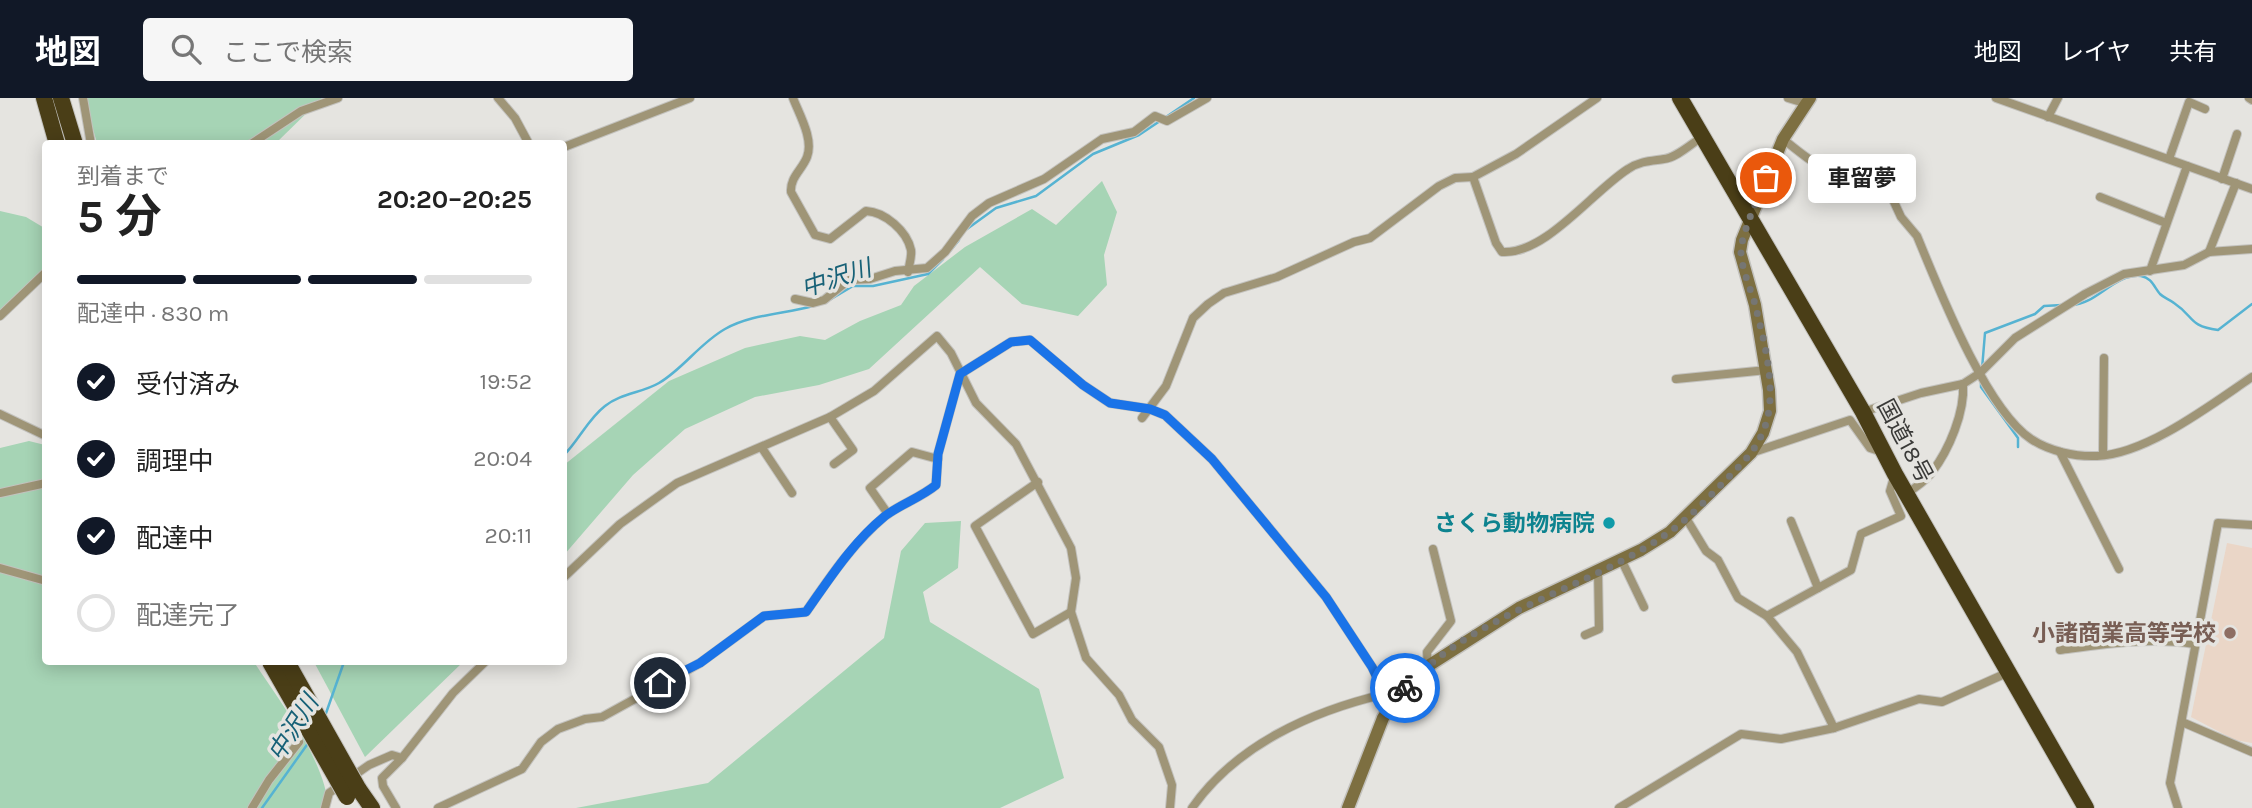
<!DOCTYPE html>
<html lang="ja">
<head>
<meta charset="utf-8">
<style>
	body { margin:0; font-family:Karla,"Noto Sans JP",sans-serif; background:#f6f6f6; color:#222; height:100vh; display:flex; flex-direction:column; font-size:26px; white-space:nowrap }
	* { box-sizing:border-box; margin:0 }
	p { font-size:23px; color:#767676 }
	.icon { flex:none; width:38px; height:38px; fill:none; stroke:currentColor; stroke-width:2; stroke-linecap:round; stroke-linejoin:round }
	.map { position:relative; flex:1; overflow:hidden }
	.panel { position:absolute; left:42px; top:42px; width:525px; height:525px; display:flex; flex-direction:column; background:#fff; border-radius:7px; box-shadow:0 4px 18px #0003 }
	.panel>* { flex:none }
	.pin { position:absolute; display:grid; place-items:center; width:60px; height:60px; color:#fff; margin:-30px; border:4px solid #fff; border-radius:50%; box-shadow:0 2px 7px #0007 }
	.courier { position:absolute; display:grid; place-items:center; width:70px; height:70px; margin:-35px; border:5px solid #1a73e8; border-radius:50%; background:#fff; color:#222; box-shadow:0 2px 9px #0007 }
	.bubble { position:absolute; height:49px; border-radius:7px; background:#fff; box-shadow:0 4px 18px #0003; font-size:23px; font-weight:700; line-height:49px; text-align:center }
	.head em { font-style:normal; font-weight:700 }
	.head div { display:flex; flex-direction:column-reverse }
	.head { display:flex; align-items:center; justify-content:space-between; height:119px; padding:0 35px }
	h1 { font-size:46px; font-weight:700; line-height:52px }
	.bar { display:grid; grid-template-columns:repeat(4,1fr); gap:10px 7px; align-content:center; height:84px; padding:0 35px }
	.bar i { height:9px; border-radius:5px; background:#e0e0e0 }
	.bar .current { background:#111827 }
	.bar p { grid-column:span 4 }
	ol { padding:0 35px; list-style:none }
	li { display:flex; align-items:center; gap:21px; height:77px }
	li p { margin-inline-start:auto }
	li .icon { padding:7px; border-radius:50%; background:#111827; color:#fff; stroke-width:4 }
	li:last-child { color:#767676 }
	li i { width:38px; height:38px; border:4px solid #e0e0e0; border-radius:50% }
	header { display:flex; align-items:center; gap:42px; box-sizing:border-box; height:98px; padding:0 35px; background:#111827; color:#fff }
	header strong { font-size:33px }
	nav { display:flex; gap:38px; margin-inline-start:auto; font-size:24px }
	.search { width:490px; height:63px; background:#f6f6f6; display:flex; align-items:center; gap:18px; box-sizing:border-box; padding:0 24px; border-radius:7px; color:#767676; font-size:26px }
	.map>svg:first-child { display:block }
	.education { fill:#ead6c7 }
	.green { fill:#a6d4b5 }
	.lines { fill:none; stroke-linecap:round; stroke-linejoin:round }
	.stream { stroke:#56b3d2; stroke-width:2.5 }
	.street-casing { stroke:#c3c2be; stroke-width:10 }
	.secondary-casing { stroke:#c3c2be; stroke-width:15 }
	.highway-casing { stroke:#c3c2be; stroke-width:18 }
	.street { stroke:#9f9577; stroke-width:8 }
	.secondary { stroke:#7d6f41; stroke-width:12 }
	.highway { stroke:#4a3e17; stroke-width:16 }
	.highway-bridge-casing { stroke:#c3c2be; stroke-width:18; stroke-linecap:butt }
	.highway-bridge { stroke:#4a3e17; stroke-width:16 }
	.done { stroke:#767673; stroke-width:7; stroke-dasharray:0 12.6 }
	.route { stroke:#1a73e8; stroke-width:9 }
	.culture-dot { fill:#0f9aa8; stroke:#e5e4e0; stroke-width:2.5 }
	.education-dot { fill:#8d6e63; stroke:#e5e4e0; stroke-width:2.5 }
	.labels { text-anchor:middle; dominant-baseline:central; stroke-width:7; stroke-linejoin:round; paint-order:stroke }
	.street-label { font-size:23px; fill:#3a3a38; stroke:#e5e4e0 }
	.culture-label { font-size:23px; font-weight:bold; fill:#0d838f; stroke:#e5e4e0; text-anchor:end }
	.education-label { font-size:23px; font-weight:bold; fill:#785e54; stroke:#e5e4e0; text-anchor:end }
	.water-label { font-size:24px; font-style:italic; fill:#176177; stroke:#e5e4e0 }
</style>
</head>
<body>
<header>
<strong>地図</strong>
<div class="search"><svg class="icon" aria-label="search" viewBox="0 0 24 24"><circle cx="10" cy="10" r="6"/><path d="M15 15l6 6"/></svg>ここで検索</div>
<nav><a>地図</a><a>レイヤ</a><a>共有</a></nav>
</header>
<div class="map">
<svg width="2252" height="710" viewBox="0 0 2252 710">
	<rect width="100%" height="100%" fill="#e5e4e0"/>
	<polygon class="education" points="2227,445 2252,450 2252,645 2235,642 2191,619"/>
	<g class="green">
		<polygon points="84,0 322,0 275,46 97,45"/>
		<polygon points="1102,83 1117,114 1104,157 1107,187 1078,218 1022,206 980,169 869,271 819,287 755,299 685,331 633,377 564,457 564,367 669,283 745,250 800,238 825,242 860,223 901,207 914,188 965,149 1032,111 1056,127"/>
		<polygon points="0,113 26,119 46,131 45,181 0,221"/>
		<path d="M29 343 45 347 46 564H254C282 607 323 658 329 710H0V350Z"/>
		<polygon points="961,423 958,470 923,494 930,524 1039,591 1064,680 1000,710 576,710 708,685 884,540 901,453 925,425"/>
		<polygon points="314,564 463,564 365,659"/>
	</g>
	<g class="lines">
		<g class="stream">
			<polyline points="1166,19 1194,0"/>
			<polyline points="967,131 996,110 1036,98 1093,56 1139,37 1160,23"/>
			<polyline points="950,153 959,142"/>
			<polyline points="826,204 853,188 873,188 928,176 943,161"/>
			<path d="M2072 207C2097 206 2115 175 2141 178 2152 180 2154 189 2160 196 2164 200 2169 201 2174 205 2195 219 2188 228 2218 232L2252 206"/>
			<polyline points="1982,271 1985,235 2035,216 2044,208 2062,207"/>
			<polyline points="1981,284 1981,289 2018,340 2018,349"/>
			<path d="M564 357C579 342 588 321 605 308 621 295 642 295 659 285 683 271 700 245 725 231 752 216 784 216 813 208"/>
			<polyline points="325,618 344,564"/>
			<polyline points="262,710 309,644"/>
		</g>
		<defs>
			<g id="street">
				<polyline points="83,0 91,46"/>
				<polyline points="498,0 515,20 529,46"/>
				<path d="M793 0C799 16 814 41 807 59 802 72 790 79 791 94L815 137 830 141 866 113C885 114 907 133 911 152 912 159 909 167 908 174"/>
				<polyline points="1788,0 1804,5"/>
				<polyline points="1996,0 2252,91"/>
				<polyline points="2249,0 2252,2"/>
				<polyline points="2048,19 2058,0"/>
				<path d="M1783 41C1819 70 1831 81 1877 67L1901 119 1917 138C1939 191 1985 310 2031 341 2049 353 2075 359 2097 358 2147 356 2212 306 2252 279"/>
				<polyline points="251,46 301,13 338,0"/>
				<polyline points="564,49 690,0"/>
				<polyline points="2169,61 2189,4 2205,11"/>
				<polyline points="1473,79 1516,56 1597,0"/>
				<polyline points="2222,81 2237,36"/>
				<polyline points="2100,99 2166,125"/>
				<polyline points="2209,154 2236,85"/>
				<polyline points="2150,173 2187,68"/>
				<polyline points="795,201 813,205 824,202 849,182 870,181 895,173 927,170 945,154 972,118 989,105 1044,81 1102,41 1134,34 1155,18 1167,23 1207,0"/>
				<polyline points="0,218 46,174"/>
				<polyline points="1676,281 1767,272"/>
				<polyline points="1863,314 1921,295 1963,286 1980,275 2015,240 2085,196 2124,176 2184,167 2209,154 2252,151"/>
				<polyline points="0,316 46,338"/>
				<polyline points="830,319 853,352 834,366"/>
				<path d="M1142 320 1166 288 1193 220 1208 206 1224 195 1277 179 1354 144 1370 140 1439 88 1455 80 1473 79 1496 145 1502 154C1545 157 1593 93 1628 71 1640 63 1651 63 1664 61 1676 60 1691 46 1702 39"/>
				<polyline points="762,350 792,395"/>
				<polyline points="2060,354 2119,471"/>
				<polyline points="1751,355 1850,322 1870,350 1882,354"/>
				<polyline points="2103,357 2104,260"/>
				<polyline points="1038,384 975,428 1033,536 1071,514"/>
				<polyline points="0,395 46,385"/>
				<path d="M1907 396C1915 389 1926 383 1932 374 1949 352 1965 314 1963 286"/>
				<polyline points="888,416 870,390 912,354 938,361"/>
				<polyline points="1686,420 1706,453 1718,462 1738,500 1767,518 1797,554 1834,630"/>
				<polyline points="1791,423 1818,490"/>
				<polyline points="1621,461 1644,509"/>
				<polyline points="0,470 46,483"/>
				<polyline points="564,479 620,426 677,385 830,319 874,293 937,238 951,255 976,305 1016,346 1071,450 1076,480 1071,514 1086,560 1119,597 1132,622 1159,649 1172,687 1170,710"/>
				<polyline points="1767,518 1851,472 1861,436 1901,418 1890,393 1894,379"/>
				<polyline points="1585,537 1599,531 1598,472"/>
				<path d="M2060 552C2105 546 2148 539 2194 546"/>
				<polyline points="1428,568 1427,554 1451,523 1433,451"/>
				<polyline points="2182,624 2252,654"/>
				<polyline points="252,710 269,682 299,644"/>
				<polyline points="325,710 329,695 369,667 392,657 402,660 453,595 485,564"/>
				<polyline points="396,710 383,688 382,680 402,660"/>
				<path d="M438 710 522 671 541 644 558 631 585 621 602 619 700 565 764 518 806 514C830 479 853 445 885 418 901 406 920 400 936 387L938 356 960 276 1011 244 1030 242 1083 287 1110 305 1150 311 1165 317 1212 361 1326 499 1372 569 1385 596 1394 603"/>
				<path d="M1192 710C1236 647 1312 613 1385 596"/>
				<polyline points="1619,710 1741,636 1781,641 1834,630 1919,601 1942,604 2009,574"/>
				<polyline points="2178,710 2170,685 2218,425 2252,427"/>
			</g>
			<polyline id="secondary" points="1348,710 1383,620 1394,603 1428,568 1519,510 1641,452 1670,434 1751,355 1763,335 1770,313 1769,292 1755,207 1740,154 1742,142 1783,41 1810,0"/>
			<g id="highway">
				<polyline points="44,0 57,46"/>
				<polyline points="61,0 75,46"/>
				<polyline points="1680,0 1863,314 1895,376 2086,710"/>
				<polyline points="358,690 372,710"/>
			</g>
		</defs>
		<use href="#street" class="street-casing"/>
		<use href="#secondary" class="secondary-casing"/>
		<use href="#highway" class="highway-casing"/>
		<use href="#street" class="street"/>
		<use href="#secondary" class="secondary"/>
		<use href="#highway" class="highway"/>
		<defs>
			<g id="highway-bridge">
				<polyline points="270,564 347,699"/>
				<polyline points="287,564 358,690"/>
			</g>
		</defs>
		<use href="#highway-bridge" class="highway-bridge-casing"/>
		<use href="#highway-bridge" class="highway-bridge"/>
	</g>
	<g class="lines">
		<path class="done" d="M1405 590C1477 513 1585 493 1668 435 1687 422 1703 405 1719 389 1735 372 1753 357 1762 336 1780 298 1764 244 1755 206 1750 189 1742 172 1741 155 1739 142 1760 94 1766 80"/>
		<path class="route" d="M660 585 700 565 764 518 806 514C830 480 852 445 885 418 901 406 920 400 936 387L938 356 960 276 1011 244 1030 242 1083 287 1110 305 1150 311 1165 317 1212 361 1326 499 1372 569 1385 596 1394 603 1405 590"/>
	</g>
	<circle class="culture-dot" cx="1609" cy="425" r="7"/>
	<circle class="education-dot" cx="2230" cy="535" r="7"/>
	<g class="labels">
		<g class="street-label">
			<text transform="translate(1905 343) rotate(62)">国道18号</text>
		</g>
		<g class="culture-label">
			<text x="1595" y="425">さくら動物病院</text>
		</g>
		<g class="education-label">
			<text x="2216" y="535">小諸商業高等学校</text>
		</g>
		<g class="water-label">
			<text transform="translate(836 180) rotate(-18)">中沢川</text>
			<text transform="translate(293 630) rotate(-58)">中沢川</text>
		</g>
	</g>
</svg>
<div class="pin" style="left:1766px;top:80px;background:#ea580c"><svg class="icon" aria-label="bag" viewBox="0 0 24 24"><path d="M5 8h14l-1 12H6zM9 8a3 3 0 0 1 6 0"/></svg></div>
<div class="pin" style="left:660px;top:585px;background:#1f2937"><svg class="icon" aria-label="home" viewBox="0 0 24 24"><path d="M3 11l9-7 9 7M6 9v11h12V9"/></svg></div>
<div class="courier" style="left:1405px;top:590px"><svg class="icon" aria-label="bike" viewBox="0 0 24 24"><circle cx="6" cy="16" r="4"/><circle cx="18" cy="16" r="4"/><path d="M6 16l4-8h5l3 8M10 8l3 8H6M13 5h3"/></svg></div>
<div class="bubble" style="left:1808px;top:56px;width:108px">車留夢</div>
<section class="panel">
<div class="head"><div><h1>5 分</h1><p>到着まで</p></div><em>20:20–20:25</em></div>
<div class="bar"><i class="current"></i><i class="current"></i><i class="current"></i><i></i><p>配達中 · 830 m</p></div>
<ol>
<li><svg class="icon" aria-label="check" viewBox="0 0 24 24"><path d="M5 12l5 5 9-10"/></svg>受付済み<p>19:52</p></li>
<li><svg class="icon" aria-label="check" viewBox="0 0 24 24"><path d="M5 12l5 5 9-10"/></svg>調理中<p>20:04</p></li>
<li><svg class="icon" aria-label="check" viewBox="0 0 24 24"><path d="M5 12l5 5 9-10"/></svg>配達中<p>20:11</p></li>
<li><i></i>配達完了</li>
</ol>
</section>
</div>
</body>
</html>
